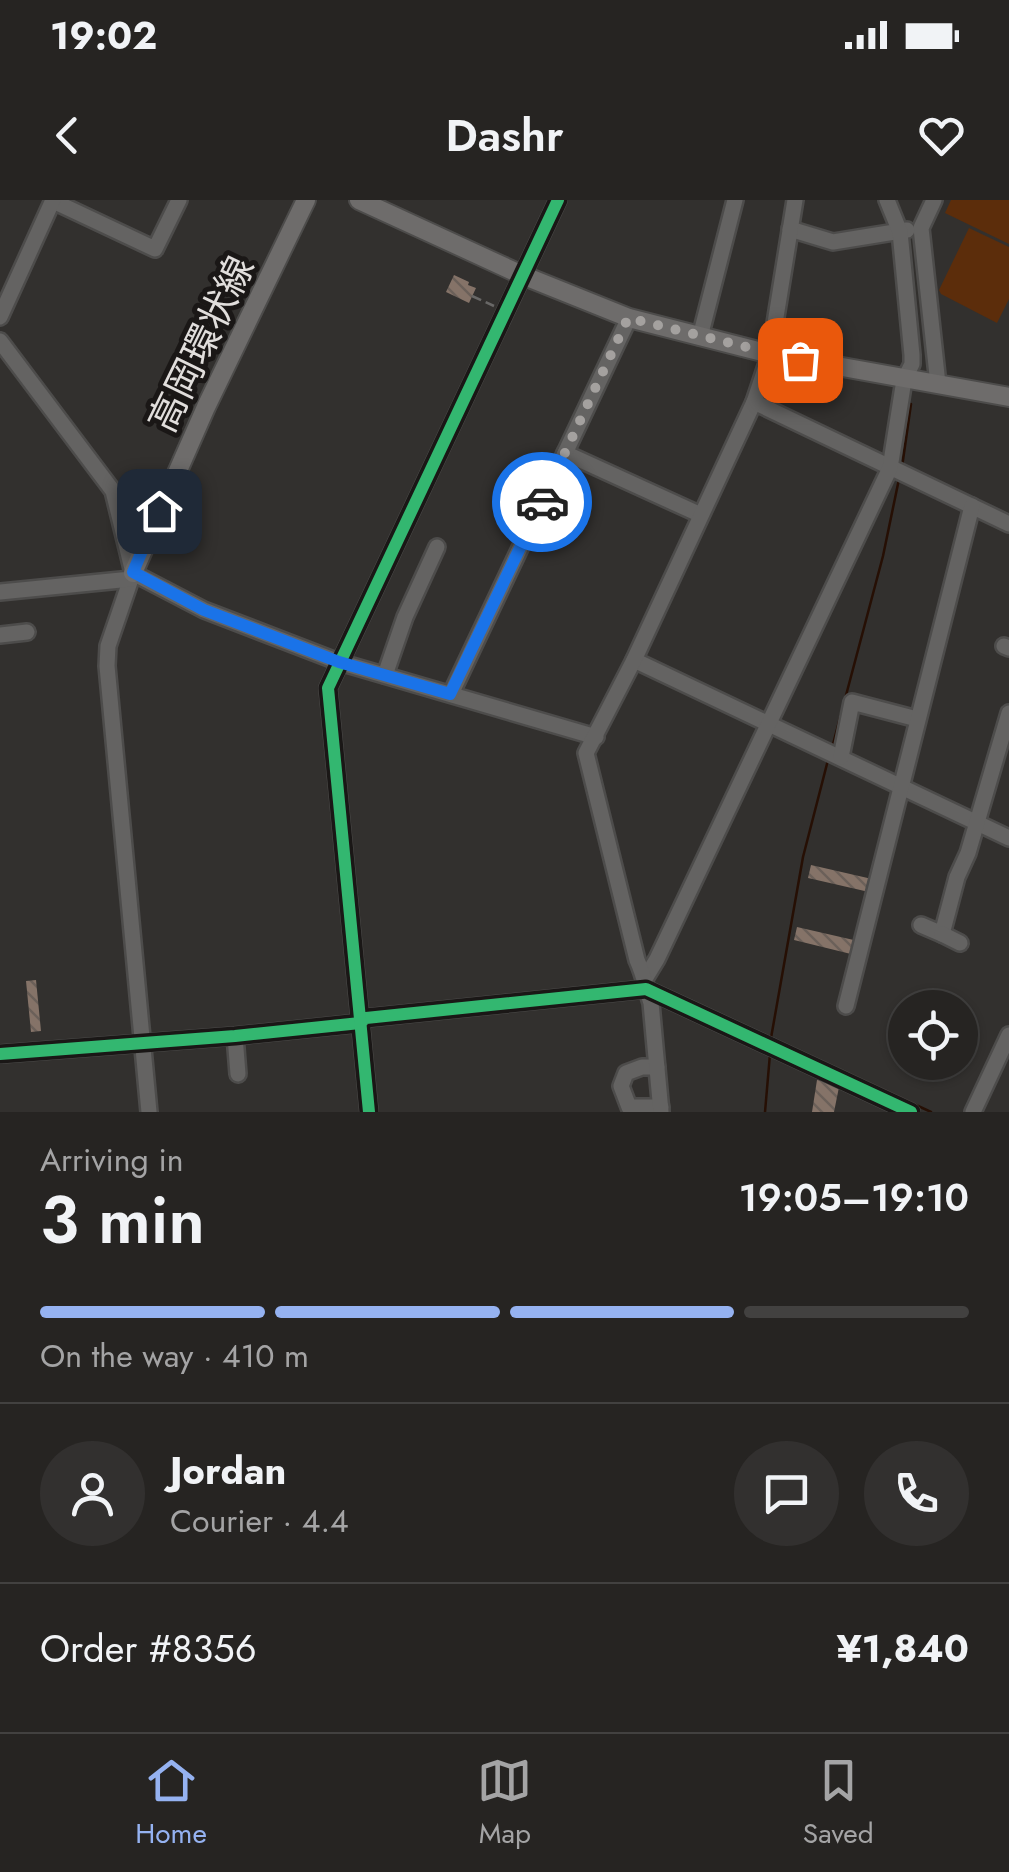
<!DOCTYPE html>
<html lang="en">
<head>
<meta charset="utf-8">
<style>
	body { margin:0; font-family:Jost,"Noto Sans JP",sans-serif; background:#32302f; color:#f1f3f6; height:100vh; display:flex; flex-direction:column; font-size:38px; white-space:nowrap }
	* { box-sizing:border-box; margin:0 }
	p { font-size:32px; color:#a4a4a5 }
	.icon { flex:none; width:55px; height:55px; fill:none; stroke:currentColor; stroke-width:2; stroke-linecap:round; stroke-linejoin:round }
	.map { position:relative; height:912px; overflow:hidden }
	.details { display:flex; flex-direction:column; background:#262422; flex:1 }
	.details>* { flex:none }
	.controls { position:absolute; left:888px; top:790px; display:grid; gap:20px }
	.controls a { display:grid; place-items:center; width:90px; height:90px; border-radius:50%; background:#262422; box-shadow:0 2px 8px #0004,0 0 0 2px #424140; font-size:50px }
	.pin { position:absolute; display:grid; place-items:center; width:85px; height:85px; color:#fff; margin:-42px; border-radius:20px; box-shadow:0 5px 15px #0006 }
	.courier { position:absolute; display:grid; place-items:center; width:100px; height:100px; margin:-50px; border:8px solid #1a73e8; border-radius:50%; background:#fff; color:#222; box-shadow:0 2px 12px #0007 }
	.summary em { font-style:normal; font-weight:600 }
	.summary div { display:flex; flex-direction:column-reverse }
	.summary { display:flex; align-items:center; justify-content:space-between; height:170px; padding:0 40px }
	h1 { font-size:65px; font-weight:600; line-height:75px }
	.bar { display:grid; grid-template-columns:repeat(4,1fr); gap:15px 10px; align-content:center; height:120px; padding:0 40px }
	.bar i { height:12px; border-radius:8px; background:#424140 }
	.bar .current { background:#95b2f1 }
	.bar p { grid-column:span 4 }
	.line { display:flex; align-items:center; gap:25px; padding:0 40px; border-top:2px solid #424140 }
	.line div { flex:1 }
	.round { display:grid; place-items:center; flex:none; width:105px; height:105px; border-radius:52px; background:#32302f }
	.status { display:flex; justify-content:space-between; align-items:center; height:70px; padding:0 50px; background:#262422; direction:ltr }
	.status svg { height:28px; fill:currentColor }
	header { display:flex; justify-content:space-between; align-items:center; height:130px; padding:0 40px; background:#262422; font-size:45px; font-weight:600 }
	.dock { display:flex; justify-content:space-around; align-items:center; height:140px; border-top:2px solid #424140; background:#262422; font-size:28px; color:#a4a4a5 }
	.dock a { display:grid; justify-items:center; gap:5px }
	.dock .current { color:#95b2f1 }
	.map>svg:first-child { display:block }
	.pitch { fill:#5c2d0b }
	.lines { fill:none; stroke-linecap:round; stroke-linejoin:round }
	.stream { stroke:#260f04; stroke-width:2.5 }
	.building { fill:url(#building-back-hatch) }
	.minor-casing { stroke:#4d4c4b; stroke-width:20 }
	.major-casing { stroke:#4d4c4b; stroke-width:22 }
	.path { stroke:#696867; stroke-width:2.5; stroke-dasharray:10 5; stroke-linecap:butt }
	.minor { stroke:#646362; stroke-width:15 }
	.major { stroke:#6e6c6b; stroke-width:18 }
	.cycleway-casing { stroke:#1a1716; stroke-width:19 }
	.cycleway { stroke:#33b770; stroke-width:12 }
	.done { stroke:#a4a19f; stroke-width:10; stroke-dasharray:0 18 }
	.route { stroke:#1a73e8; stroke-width:12 }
	.labels { text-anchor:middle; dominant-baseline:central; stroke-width:10; stroke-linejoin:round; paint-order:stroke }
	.street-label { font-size:38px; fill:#e1dedc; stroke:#1a1716 }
</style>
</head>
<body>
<div class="status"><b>19:02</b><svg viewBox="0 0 49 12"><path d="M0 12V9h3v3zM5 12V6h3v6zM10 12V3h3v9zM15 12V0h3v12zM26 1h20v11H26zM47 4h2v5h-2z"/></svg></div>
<header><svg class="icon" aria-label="back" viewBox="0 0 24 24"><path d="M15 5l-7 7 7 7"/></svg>Dashr<svg class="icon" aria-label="heart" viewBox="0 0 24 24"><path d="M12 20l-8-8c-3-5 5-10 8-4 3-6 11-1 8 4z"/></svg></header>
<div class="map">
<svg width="1009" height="912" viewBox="0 0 1009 912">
	<defs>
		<pattern id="building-back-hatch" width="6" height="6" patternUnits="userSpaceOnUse" patternTransform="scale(2.5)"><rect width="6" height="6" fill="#857368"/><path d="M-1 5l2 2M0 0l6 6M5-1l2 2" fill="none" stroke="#6b6059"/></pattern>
	</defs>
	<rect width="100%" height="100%" fill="#32302e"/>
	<g class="pitch">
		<polygon points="951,0 1009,0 1009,44 945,13"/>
		<polygon points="969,28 1009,47 1009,99 997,123 941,94 939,90"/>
	</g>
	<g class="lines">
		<g class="stream">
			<polyline points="914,99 919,151"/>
			<polyline points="902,267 911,204"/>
			<polyline points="832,548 883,356 899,279"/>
			<polyline points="828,560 803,657 771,838 931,912"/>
			<polyline points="765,912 770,854"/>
		</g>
	</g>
	<g class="building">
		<polygon points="454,75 469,82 468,85 476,88 469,103 446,92"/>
		<polygon points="811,665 872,679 869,692 808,678"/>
		<polygon points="797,727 858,741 855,755 794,740"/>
		<polygon points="36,780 41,831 31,832 26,781"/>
		<polygon points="817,880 837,883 836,887 839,887 834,912 812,912"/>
	</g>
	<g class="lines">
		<defs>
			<g id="minor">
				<polyline points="934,0 921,28 938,184"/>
				<polyline points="53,1 155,49 179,0"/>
				<polyline points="790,29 833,42 907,30"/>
				<polyline points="0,117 53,0"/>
				<polyline points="700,137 735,0"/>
				<polyline points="0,141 113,291 133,373 108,446 107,466 149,912"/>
				<polyline points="754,202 1009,324"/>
				<polyline points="565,253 701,315"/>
				<polyline points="133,373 204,410 339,462 596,537"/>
				<polyline points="0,392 131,379"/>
				<polyline points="0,435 27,432"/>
				<polyline points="1004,446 1009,448"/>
				<polyline points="634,460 1009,638"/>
				<polyline points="385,475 405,417 437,347"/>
				<polyline points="451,494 629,118"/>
				<polyline points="841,557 852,502 917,519"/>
				<polyline points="921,725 942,734 957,677 968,653 1009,513"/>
				<polyline points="942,734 960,743"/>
				<polyline points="646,777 657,759 890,268 904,180 912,164 912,155 900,32 887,0"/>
				<polyline points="846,806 972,306"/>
				<polyline points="235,836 238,874"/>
				<polyline points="0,854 235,836 360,823 366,818 646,789 911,912"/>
				<polyline points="657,867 642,867 626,873 621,886 629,907 661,907"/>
				<polyline points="369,912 328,488 558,0"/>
				<path d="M661 912 651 803C646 788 644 775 637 760L586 553 634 460 754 202 770 154 795 0"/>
				<polyline points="973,912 1009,835"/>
			</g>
			<g id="major">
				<polyline points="359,0 522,75 629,118 770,154 1009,197"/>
				<polyline points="133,373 206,207 306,0"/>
			</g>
		</defs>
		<use href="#minor" class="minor-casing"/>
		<use href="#major" class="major-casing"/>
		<polyline class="path" points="472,96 494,106"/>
		<use href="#minor" class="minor"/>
		<use href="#major" class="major"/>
		<defs>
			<g id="cycleway">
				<polyline points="0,854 235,836 360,823 366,818 646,789 911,912"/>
				<polyline points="369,912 328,488 558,0"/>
			</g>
		</defs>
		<use href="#cycleway" class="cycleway-casing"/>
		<use href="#cycleway" class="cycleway"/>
	</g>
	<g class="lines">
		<polyline class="done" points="542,302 628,118 800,160"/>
		<polyline class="route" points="159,311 133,372 204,410 339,462 450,494 542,302"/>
	</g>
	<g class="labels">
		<g class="street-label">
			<text transform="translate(201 144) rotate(-64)">高岡環状線</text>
		</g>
	</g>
</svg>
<div class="controls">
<a><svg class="icon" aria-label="locate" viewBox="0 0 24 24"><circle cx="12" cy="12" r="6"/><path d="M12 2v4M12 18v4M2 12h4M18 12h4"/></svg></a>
</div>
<div class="pin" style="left:800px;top:160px;background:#ea580c"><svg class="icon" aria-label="bag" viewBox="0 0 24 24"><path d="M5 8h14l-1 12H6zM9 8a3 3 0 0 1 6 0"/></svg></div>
<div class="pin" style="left:159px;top:311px;background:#1f2937"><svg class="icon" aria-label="home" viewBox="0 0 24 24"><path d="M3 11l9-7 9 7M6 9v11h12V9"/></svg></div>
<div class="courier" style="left:542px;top:302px"><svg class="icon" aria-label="car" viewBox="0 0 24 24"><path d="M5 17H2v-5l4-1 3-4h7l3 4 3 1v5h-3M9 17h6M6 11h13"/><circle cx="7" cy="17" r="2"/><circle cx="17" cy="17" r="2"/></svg></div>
</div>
<section class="details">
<div class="summary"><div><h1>3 min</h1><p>Arriving in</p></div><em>19:05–19:10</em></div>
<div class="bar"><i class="current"></i><i class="current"></i><i class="current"></i><i></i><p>On the way · 410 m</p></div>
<div class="line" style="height:180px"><a class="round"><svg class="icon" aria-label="person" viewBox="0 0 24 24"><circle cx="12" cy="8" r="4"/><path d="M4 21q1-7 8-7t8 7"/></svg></a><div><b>Jordan</b><p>Courier · 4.4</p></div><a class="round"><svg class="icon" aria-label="chat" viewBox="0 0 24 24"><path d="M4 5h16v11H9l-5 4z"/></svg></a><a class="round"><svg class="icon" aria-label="phone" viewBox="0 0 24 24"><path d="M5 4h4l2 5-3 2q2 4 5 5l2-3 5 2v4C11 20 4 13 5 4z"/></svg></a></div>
<div class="line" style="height:130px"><div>Order #8356</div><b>¥1,840</b></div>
</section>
<nav class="dock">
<a class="current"><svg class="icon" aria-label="home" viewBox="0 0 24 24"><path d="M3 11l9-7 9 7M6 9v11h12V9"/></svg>Home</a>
<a><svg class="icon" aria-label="map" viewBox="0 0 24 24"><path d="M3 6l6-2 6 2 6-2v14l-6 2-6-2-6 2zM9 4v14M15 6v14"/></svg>Map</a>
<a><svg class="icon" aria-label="saved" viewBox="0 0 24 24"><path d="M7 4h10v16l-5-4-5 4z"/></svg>Saved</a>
</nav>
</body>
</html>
